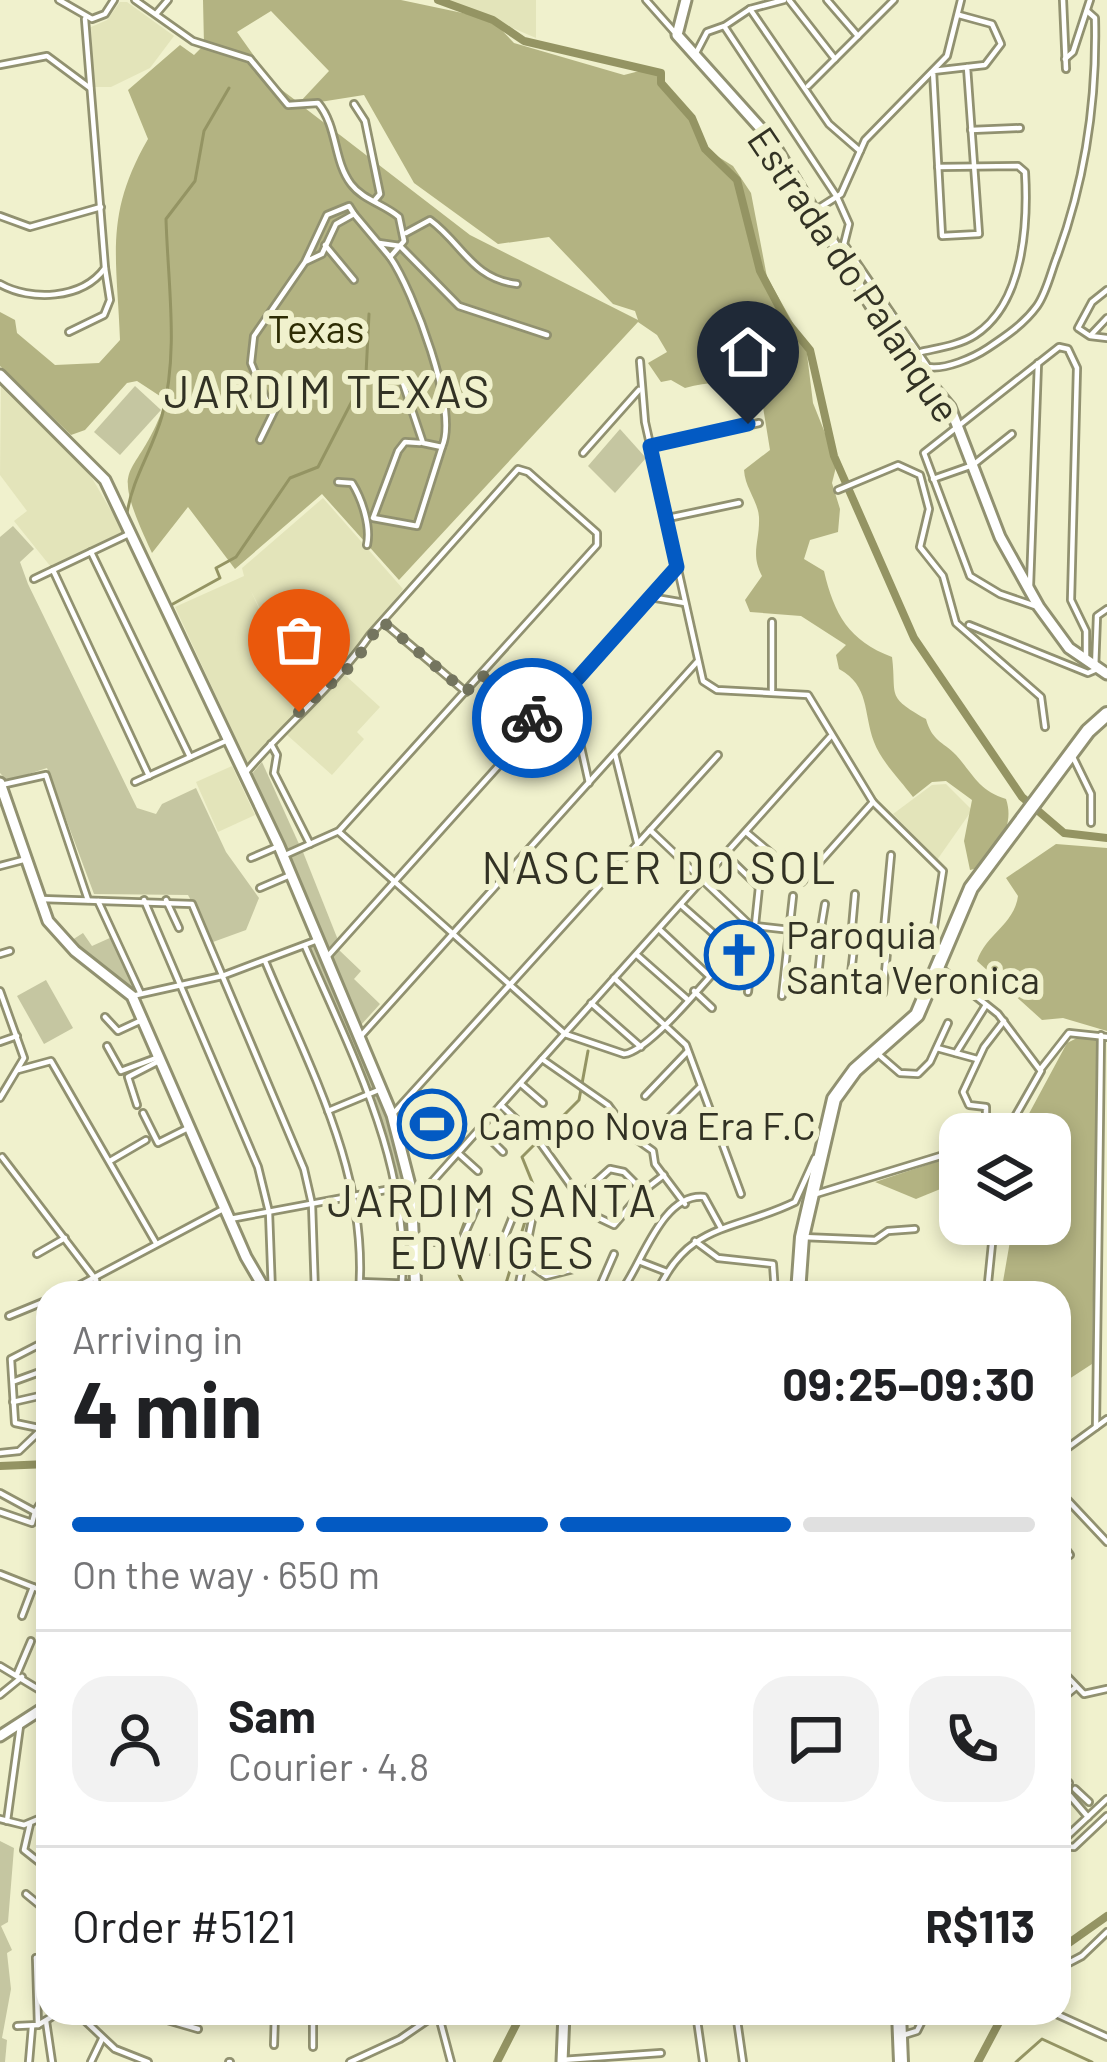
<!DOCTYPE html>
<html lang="en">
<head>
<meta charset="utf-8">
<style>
	body { margin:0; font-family:Barlow,sans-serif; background:#f2f2f2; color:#202124; height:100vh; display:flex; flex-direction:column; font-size:45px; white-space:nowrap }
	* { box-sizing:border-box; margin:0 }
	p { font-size:39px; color:#757577 }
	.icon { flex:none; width:66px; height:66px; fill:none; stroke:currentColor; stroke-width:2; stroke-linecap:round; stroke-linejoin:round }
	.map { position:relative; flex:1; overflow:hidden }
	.details { position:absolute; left:36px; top:1281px; width:1035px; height:744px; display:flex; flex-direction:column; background:#fff; border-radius:36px; box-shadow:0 6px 18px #0003 }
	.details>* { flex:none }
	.fabs { position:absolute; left:939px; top:1113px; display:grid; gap:24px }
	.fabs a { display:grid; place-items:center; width:132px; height:132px; border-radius:24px; background:#fff; box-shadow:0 6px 18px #0003; font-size:60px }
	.pin { position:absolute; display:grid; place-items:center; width:102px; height:102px; color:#fff; margin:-123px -51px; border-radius:50% 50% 50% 0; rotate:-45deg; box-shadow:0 0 12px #0007 }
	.pin .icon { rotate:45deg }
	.courier { position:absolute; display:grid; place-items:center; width:120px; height:120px; margin:-60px; border:9px solid #035ac3; border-radius:50%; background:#fff; color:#222; box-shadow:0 3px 15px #0007 }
	.overview em { font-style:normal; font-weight:700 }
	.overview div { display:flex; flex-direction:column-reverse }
	.overview { display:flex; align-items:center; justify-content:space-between; height:204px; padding:0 36px }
	h1 { font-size:78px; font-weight:700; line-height:90px }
	.bar { display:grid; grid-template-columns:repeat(4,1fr); gap:18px 12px; align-content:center; height:144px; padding:0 36px }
	.bar i { height:15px; border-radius:9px; background:#e0e0e0 }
	.bar .on { background:#035ac3 }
	.bar p { grid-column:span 4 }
	.line { display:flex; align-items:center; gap:30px; padding:0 36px; border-top:3px solid #e0e0e0 }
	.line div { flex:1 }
	.round { display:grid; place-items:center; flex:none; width:126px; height:126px; border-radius:36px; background:#f2f2f2 }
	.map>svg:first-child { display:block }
	.built { fill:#e3e4ba }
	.green { fill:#c5c6a1 }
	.forest { fill:#b3b382; fill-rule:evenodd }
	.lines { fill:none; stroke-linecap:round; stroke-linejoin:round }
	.stream { stroke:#949463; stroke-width:3 }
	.river { stroke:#949463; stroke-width:8 }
	.street-casing { stroke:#919170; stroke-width:10 }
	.secondary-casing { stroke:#919170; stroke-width:15 }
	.primary-casing { stroke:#919170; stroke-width:18 }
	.street { stroke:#fff; stroke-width:4.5 }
	.secondary { stroke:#fff; stroke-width:9 }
	.primary { stroke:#fff; stroke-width:12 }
	.done { stroke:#74755f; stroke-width:12; stroke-dasharray:0 21.6 }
	.route { stroke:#035ac3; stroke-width:15 }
	.labels { text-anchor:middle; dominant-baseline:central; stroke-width:12; stroke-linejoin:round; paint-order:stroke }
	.street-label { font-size:39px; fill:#323224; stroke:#f0f1cd }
	.park-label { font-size:39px; fill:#2e2d04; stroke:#f0f1cd }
	.poi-label { font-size:39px; fill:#323224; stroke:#f0f1cd; text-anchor:start }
	.quarter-label { font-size:45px; letter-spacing:3px; fill:#323224; stroke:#f0f1cd }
</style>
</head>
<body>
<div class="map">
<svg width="1107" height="2062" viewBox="0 0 1107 2062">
	<rect width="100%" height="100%" fill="#f0f1cd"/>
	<g class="built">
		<polygon points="447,0 536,0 536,38"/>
		<polygon points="120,2 127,2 174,36 150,68 111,87 94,87 91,27 107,20"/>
		<polygon points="1,387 89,473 124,533 51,567 14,521 27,511 0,475"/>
		<polygon points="323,498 403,589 354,656 305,698 250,589 303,704 248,765 175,607 244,576 242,568"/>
		<polygon points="345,675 380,707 357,732 364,739 332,775 286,734"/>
		<polygon points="232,766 255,815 218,832 196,782"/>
		<polygon points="946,784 972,810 937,860 893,814 932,785"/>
	</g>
	<g class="green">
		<polygon points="135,386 161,410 120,455 94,432"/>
		<polygon points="620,429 646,458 615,493 588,466"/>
		<polygon points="13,526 34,549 20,562 28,584 137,808 156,814 162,804 196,788 226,852 259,898 246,930 213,942 188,895 94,894 47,768 7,781 0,773 0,537"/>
		<polygon points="262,762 299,844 284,852 251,775"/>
		<polygon points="303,852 338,940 329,948 289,858"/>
		<polygon points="83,933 92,946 112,937 138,991 133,994 69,942"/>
		<polygon points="316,945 392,1126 406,1182 399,1183 364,1070 309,948"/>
		<polygon points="339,950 361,971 354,979 380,1004 361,1025 333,957"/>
		<polygon points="46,980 73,1028 44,1044 17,996"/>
		<polygon points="421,1089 468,1131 444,1158 397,1117"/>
		<polygon points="0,1841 14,1848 8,1922 1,1926 12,1950 7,1953 11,1989 2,2038 7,2040 5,2062 0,2062"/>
	</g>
	<g class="forest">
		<path d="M203 0H401L491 19 514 43 624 75 651 68 690 111 709 151 733 166 751 193 767 277 806 346 813 403 837 463 832 483 840 509 838 532 810 540 804 559 824 571C834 614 849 641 892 657 897 696 885 696 926 719 932 741 942 741 956 755 973 774 979 791 1006 799 1015 825 998 847 982 867L970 870 964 841 972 800 946 781 932 782 913 797C901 781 881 761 874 742 863 712 870 686 839 669L836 655 846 645 801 616 750 612 745 600 762 576C750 553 760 542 759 517 758 501 745 488 744 470L770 450 761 395C734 381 715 380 685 388L671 380 661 382 648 363 667 352 657 335 638 322 399 580 322 494 235 569 188 507 152 553C105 452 136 488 166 400L137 381 127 383 85 430 71 435 0 366V312L15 320 17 333 55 365 99 363 120 340C117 257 104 215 148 139L128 90 180 45 194 55 204 45ZM271 11 329 71 299 103 274 84 237 32ZM364 95 414 183 498 244 549 237 613 304 635 311 638 320 470 235 301 105Z"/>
		<path d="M1056 844 1107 848V1031L1063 1018 1042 1020 977 961C986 934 1014 925 1018 896L1006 878Z"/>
		<polygon points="1081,1036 1097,1040 1092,1364 1066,1381 1059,1423 1059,1293 1001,1293 1013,1224 1050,1224 1050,1134 1018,1134 1067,1043"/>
		<polygon points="960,1154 960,1181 916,1199 875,1182"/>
	</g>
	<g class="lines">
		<g class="stream">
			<path d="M127 513C133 477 152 451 162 416 179 351 168 286 166 219L195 181 204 131 229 88"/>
			<polyline points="171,605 220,578 216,568 236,557 290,478 318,467 366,374 369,314"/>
			<path d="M471 1293C445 1267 458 1234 472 1206"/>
			<polyline points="503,1293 535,1189 522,1157 579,1100 588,1051"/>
			<polyline points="1002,2013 1003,2014"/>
			<polyline points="1016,2062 1042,2039 1092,2062"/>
		</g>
		<g class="river">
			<polyline points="438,0 493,20 524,41 661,73 661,83 692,118 705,149 737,180 760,271 787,322 810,350 834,456 914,638 1022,797 1064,833 1107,838"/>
			<polyline points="0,1466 48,1464"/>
			<polyline points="1059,1950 1107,1916"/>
			<polyline points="497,2062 522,2013"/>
			<polyline points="978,2062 1004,2013"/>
		</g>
		<defs>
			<g id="street">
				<polyline points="59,0 92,19 105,14 114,0"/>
				<path d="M135 0 193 41 250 59 288 105 318 103C338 127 333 160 351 184 363 200 384 204 399 217L404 241 390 257 354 214"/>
				<polyline points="646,0 677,35"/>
				<polyline points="789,0 835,59"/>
				<polyline points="827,0 858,36"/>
				<polyline points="1063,0 1066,69"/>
				<polyline points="750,9 784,0"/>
				<polyline points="156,14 168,0"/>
				<polyline points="959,15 992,24 1001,44 985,65 933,71 942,236 979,234 967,67"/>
				<polyline points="726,25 750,9 829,124 860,151"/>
				<path d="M695 55 707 32 724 26 837 197 849 224 844 244 928 367C945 370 973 358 988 348 1006 336 1024 324 1037 306 1047 292 1051 271 1058 254 1086 177 1097 100 1095 18L1087 11"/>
				<polyline points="1065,59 1073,52 1090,0"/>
				<polyline points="0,65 47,56 90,88"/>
				<polyline points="808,86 894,0"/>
				<polyline points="354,104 365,121 380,194 375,200"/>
				<polyline points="971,130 1020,128"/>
				<polyline points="816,210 841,194 865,140 947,56 961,0"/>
				<polyline points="0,216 30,227 101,207"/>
				<path d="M406 233 430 220C462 243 472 279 517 284"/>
				<polyline points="379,243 400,246 459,306 547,335"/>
				<polyline points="325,245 354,280"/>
				<path d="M390 257C413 290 459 411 442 447L423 443 403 383"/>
				<path d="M0 284C30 301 82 300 105 268L85 19"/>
				<polyline points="1107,290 1092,302 1078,328 1090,336 1107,338"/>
				<polyline points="69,332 104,315 110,300 105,268"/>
				<polyline points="1091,335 1107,318"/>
				<path d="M921 352C938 348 960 345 975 335 1024 303 1028 224 1025 172L1018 166 938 167"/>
				<polyline points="640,361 645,422 703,681 717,690 808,695 873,802 943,871 931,946"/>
				<polyline points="272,414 251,363 254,336 305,262 322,254 336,224 354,214 349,206 327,215 305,262"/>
				<polyline points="260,440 286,387"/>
				<polyline points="420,443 405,442 398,451 373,518 417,526 442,447"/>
				<polyline points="650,447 759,423"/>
				<polyline points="583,453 639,390"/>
				<polyline points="933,479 973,465 1012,434"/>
				<path d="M338 482 352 483C362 499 371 526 367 545"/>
				<polyline points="838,490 898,465 920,475 929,509 920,547 943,576 956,623 1041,697 1045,727"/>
				<polyline points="668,518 739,503"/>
				<polyline points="91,552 190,757"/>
				<polyline points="53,570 149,776"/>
				<polyline points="34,579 131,533"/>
				<polyline points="1030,586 1038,363"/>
				<polyline points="650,597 685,603"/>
				<polyline points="1038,607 1000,594 970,576 924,453 1059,347 1068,349 1077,368 1071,600 1086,631 1086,656"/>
				<polyline points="383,622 466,692"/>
				<polyline points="772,622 772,690"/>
				<polyline points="969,625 1088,673 1095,670 1097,616 1107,609"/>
				<polyline points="483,676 538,723"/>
				<polyline points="568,689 589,783"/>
				<polyline points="271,744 277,755 274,773 310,844"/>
				<polyline points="615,754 637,842"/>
				<polyline points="1072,755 1091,794 1091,823"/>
				<path d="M246 772C286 725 336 684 370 635L518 469 528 472 597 533V545L339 831 283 856"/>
				<polyline points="135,782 228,740"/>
				<polyline points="1,785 46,775 88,900"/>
				<polyline points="650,830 753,928"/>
				<path d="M339 832 565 1034 624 1054C654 1051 729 951 755 926L940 947"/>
				<polyline points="746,832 772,854"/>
				<polyline points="726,855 759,887"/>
				<polyline points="251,858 279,846"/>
				<polyline points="0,866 23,860"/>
				<polyline points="802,882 873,802"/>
				<polyline points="260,888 288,876"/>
				<polyline points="41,899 192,904 304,1169 312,1204 315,1293"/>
				<polyline points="144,900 258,1167 269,1212 272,1293"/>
				<polyline points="166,900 179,928"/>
				<polyline points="98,901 140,992"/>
				<polyline points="681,905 731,949"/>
				<polyline points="660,930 708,975"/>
				<polyline points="820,934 825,904"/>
				<polyline points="851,939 855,894"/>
				<polyline points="883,941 891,855"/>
				<path d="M305 946C352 1055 414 1170 401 1293"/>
				<polyline points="0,954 10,951"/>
				<polyline points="637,955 687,999"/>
				<polyline points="327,957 676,568"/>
				<path d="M265 961C309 1067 369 1174 359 1293"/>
				<polyline points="939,967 998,1014 1040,1070 1069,1033 1107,1037"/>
				<polyline points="614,978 686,1045 741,1194"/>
				<polyline points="817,986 822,938"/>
				<polyline points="849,990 855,939"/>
				<polyline points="0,991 24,1058 0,1098"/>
				<polyline points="694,991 712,1008"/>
				<polyline points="748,992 759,887 780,862"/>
				<polyline points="883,993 888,942"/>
				<polyline points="132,996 222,976 315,941"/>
				<polyline points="782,996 793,896"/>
				<polyline points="591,1003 641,1047"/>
				<polyline points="105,1017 118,1031 144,1019"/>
				<polyline points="360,1037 697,662"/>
				<polyline points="0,1042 17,1036"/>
				<polyline points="107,1046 121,1071 156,1058"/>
				<polyline points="937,1048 977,1059"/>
				<polyline points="956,1053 986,1005"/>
				<polyline points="878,1054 900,1073 918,1074 930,1062 948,1023"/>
				<polyline points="542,1059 608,1105 629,1134 653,1151 655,1164 685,1204"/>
				<polyline points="18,1070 51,1061 156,1243"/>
				<polyline points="521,1084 543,1103"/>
				<polyline points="645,1096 687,1052"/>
				<polyline points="137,1105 128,1077 157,1062"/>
				<polyline points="501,1105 539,1141 579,1197 610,1169 624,1172 643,1191 664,1175"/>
				<polyline points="328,1111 381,1089"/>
				<polyline points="143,1113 158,1143 186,1129"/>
				<polyline points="392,1115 718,755"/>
				<polyline points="665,1122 699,1088"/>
				<polyline points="480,1129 503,1152"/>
				<polyline points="986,1134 986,1107 969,1105 963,1092 984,1047 1004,1021"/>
				<polyline points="998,1134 1008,1129 1041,1071"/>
				<polyline points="458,1153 478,1171"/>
				<polyline points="2,1157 96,1280"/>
				<polyline points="110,1161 146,1140"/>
				<polyline points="948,1188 960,1185"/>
				<polyline points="816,1194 960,1150"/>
				<polyline points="579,1197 595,1216 614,1225 643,1191"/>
				<polyline points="414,1202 830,737"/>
				<polyline points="230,1219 407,1186"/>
				<polyline points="802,1237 875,1240 888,1231 915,1229"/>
				<polyline points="417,1239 515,1255 546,1276 574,1269 584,1251"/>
				<polyline points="695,1241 718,1258 773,1264 775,1293"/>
				<polyline points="460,1244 485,1188"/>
				<polyline points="499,1251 517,1206"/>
				<polyline points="37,1254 65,1238"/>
				<polyline points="641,1262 667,1272"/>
				<polyline points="360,1282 417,1284"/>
				<path d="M624 1287C643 1260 663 1193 704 1197L721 1228"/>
				<polyline points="65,1293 225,1208"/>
				<polyline points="92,1293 96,1280"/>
				<polyline points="517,1293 532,1220"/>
				<polyline points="597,1293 614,1254"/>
				<path d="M657 1293C687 1222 736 1231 795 1202L815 1158"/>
				<polyline points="760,1293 774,1288"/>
				<polyline points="987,1293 994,1224"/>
				<polyline points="9,1316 48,1300"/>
				<polyline points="48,1340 11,1359 15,1423 48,1430"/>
				<polyline points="15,1381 48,1369"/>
				<polyline points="13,1402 48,1394"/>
				<polyline points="1096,1427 1101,1035"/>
				<polyline points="0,1453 19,1451 42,1429"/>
				<polyline points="1059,1454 1107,1419"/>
				<polyline points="1059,1491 1107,1542"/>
				<polyline points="0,1493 35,1512 48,1492"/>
				<polyline points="0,1512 32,1523 35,1512"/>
				<polyline points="1059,1540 1070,1555"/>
				<polyline points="0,1574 48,1593"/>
				<polyline points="22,1616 33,1587"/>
				<polyline points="0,1666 48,1695"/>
				<polyline points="1059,1668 1084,1694 1107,1689"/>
				<polyline points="17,1674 31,1641"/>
				<polyline points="0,1695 22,1677"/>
				<polyline points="1059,1701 1076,1687"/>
				<polyline points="1059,1774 1069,1783"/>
				<polyline points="1059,1783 1088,1817"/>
				<polyline points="1075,1789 1089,1802"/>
				<polyline points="1059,1806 1063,1803"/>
				<polyline points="42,1818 48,1772"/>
				<polyline points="0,1819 24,1825 48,1815"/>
				<polyline points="7,1821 20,1726"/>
				<polyline points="30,1824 24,1850 48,1869"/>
				<polyline points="1059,1844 1107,1799"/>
				<polyline points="1059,1846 1074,1847 1107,1816"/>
				<polyline points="26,1894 48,1912"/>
				<polyline points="36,1958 38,2025"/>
				<polyline points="36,1958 48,1973"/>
				<polyline points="1059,1968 1082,1956 1107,1932"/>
				<polyline points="77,2013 115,2049 148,2062"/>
				<polyline points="143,2013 198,2029"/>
				<polyline points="262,2013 298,2013"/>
				<polyline points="313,2013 313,2047"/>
				<polyline points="438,2013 451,2062"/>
				<polyline points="696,2013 703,2062"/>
				<polyline points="736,2013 743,2062"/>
				<polyline points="1054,2013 1107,2037"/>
				<polyline points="46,2021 52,2062"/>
				<polyline points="17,2026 38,2025 58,2013"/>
				<polyline points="904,2035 917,2031 926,2013"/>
				<polyline points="274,2045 275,2013"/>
				<polyline points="562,2060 661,2053"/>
				<polyline points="29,2062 32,2027"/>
				<polyline points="91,2062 102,2039"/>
				<polyline points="229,2062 230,2062"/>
				<polyline points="350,2062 400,2039 438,2013"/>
			</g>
			<g id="secondary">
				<polyline points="686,0 677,35 772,141 886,331 950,407 1000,537 1039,607 1069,648 1107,674"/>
				<polyline points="0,375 105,480 279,846 392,1115 411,1189 416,1293"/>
				<polyline points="0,783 48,921 75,951 132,996 246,1257 267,1293"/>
				<polyline points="0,1736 48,1705"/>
				<polyline points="562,2062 564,2013"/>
			</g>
			<g id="primary">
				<polyline points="798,1293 802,1237 834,1099 855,1070 917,1015 971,888 1088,731 1107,714"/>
				<polyline points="899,2013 901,2062"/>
			</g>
		</defs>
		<use href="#street" class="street-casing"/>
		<use href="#secondary" class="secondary-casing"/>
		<use href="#primary" class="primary-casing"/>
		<use href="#street" class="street"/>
		<use href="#secondary" class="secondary"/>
		<use href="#primary" class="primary"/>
	</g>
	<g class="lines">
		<polyline class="done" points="299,712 354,663 382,621 466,692 482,675 532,718"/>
		<polyline class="route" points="532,718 538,723 677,567 650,446 748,424"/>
	</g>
	<defs>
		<symbol id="church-ring" viewBox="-11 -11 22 22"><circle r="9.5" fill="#f0f1cd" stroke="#035ac3" stroke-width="1.5"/><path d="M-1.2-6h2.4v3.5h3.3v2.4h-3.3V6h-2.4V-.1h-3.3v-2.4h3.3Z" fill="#035ac3"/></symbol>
		<symbol id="stadium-ring" viewBox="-11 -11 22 22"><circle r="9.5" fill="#f0f1cd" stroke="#035ac3" stroke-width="1.5"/><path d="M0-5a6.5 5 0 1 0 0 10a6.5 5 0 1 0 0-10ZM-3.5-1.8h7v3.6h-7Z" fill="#035ac3"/></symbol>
	</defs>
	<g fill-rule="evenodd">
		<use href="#church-ring" x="701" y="917" width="76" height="76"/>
		<use href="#stadium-ring" x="394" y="1086" width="76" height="76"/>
	</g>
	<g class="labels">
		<g class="street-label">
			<text transform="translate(855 274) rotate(56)">Estrada do Palanque</text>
		</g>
		<g class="park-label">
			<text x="316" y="327">Texas</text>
		</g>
		<g class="poi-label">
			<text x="786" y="933">Paroquia<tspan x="786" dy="45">Santa Veronica</tspan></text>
			<text x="478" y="1124">Campo Nova Era F.C</text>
		</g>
		<g class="quarter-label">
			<text x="328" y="390">JARDIM TEXAS</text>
			<text x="660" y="866">NASCER DO SOL</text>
			<text x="493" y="1199">JARDIM SANTA<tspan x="493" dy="52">EDWIGES</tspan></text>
		</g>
	</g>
</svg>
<div class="fabs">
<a><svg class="icon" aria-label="layers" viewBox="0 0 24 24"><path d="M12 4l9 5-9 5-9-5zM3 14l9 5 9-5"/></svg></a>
</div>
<div class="pin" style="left:299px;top:712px;background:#ea580c"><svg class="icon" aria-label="bag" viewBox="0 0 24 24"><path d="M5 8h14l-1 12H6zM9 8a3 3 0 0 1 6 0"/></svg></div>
<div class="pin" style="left:748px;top:424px;background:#1f2937"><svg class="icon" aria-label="home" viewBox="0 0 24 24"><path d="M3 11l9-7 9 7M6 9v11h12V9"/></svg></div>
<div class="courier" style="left:532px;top:718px"><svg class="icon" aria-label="bike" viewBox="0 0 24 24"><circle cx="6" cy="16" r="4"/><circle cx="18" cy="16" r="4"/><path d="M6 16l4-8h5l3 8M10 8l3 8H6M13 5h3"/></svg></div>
<section class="details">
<div class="overview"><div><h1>4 min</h1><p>Arriving in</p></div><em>09:25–09:30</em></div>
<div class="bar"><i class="on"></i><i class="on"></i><i class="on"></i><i></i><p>On the way · 650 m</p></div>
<div class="line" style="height:216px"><a class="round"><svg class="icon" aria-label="person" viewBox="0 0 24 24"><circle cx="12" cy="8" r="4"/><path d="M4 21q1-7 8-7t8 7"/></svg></a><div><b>Sam</b><p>Courier · 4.8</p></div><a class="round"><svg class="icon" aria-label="chat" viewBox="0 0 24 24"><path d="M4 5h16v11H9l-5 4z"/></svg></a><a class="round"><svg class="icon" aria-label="phone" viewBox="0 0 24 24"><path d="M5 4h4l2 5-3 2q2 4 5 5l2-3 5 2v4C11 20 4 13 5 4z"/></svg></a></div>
<div class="line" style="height:156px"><div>Order #5121</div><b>R$113</b></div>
</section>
</div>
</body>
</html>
